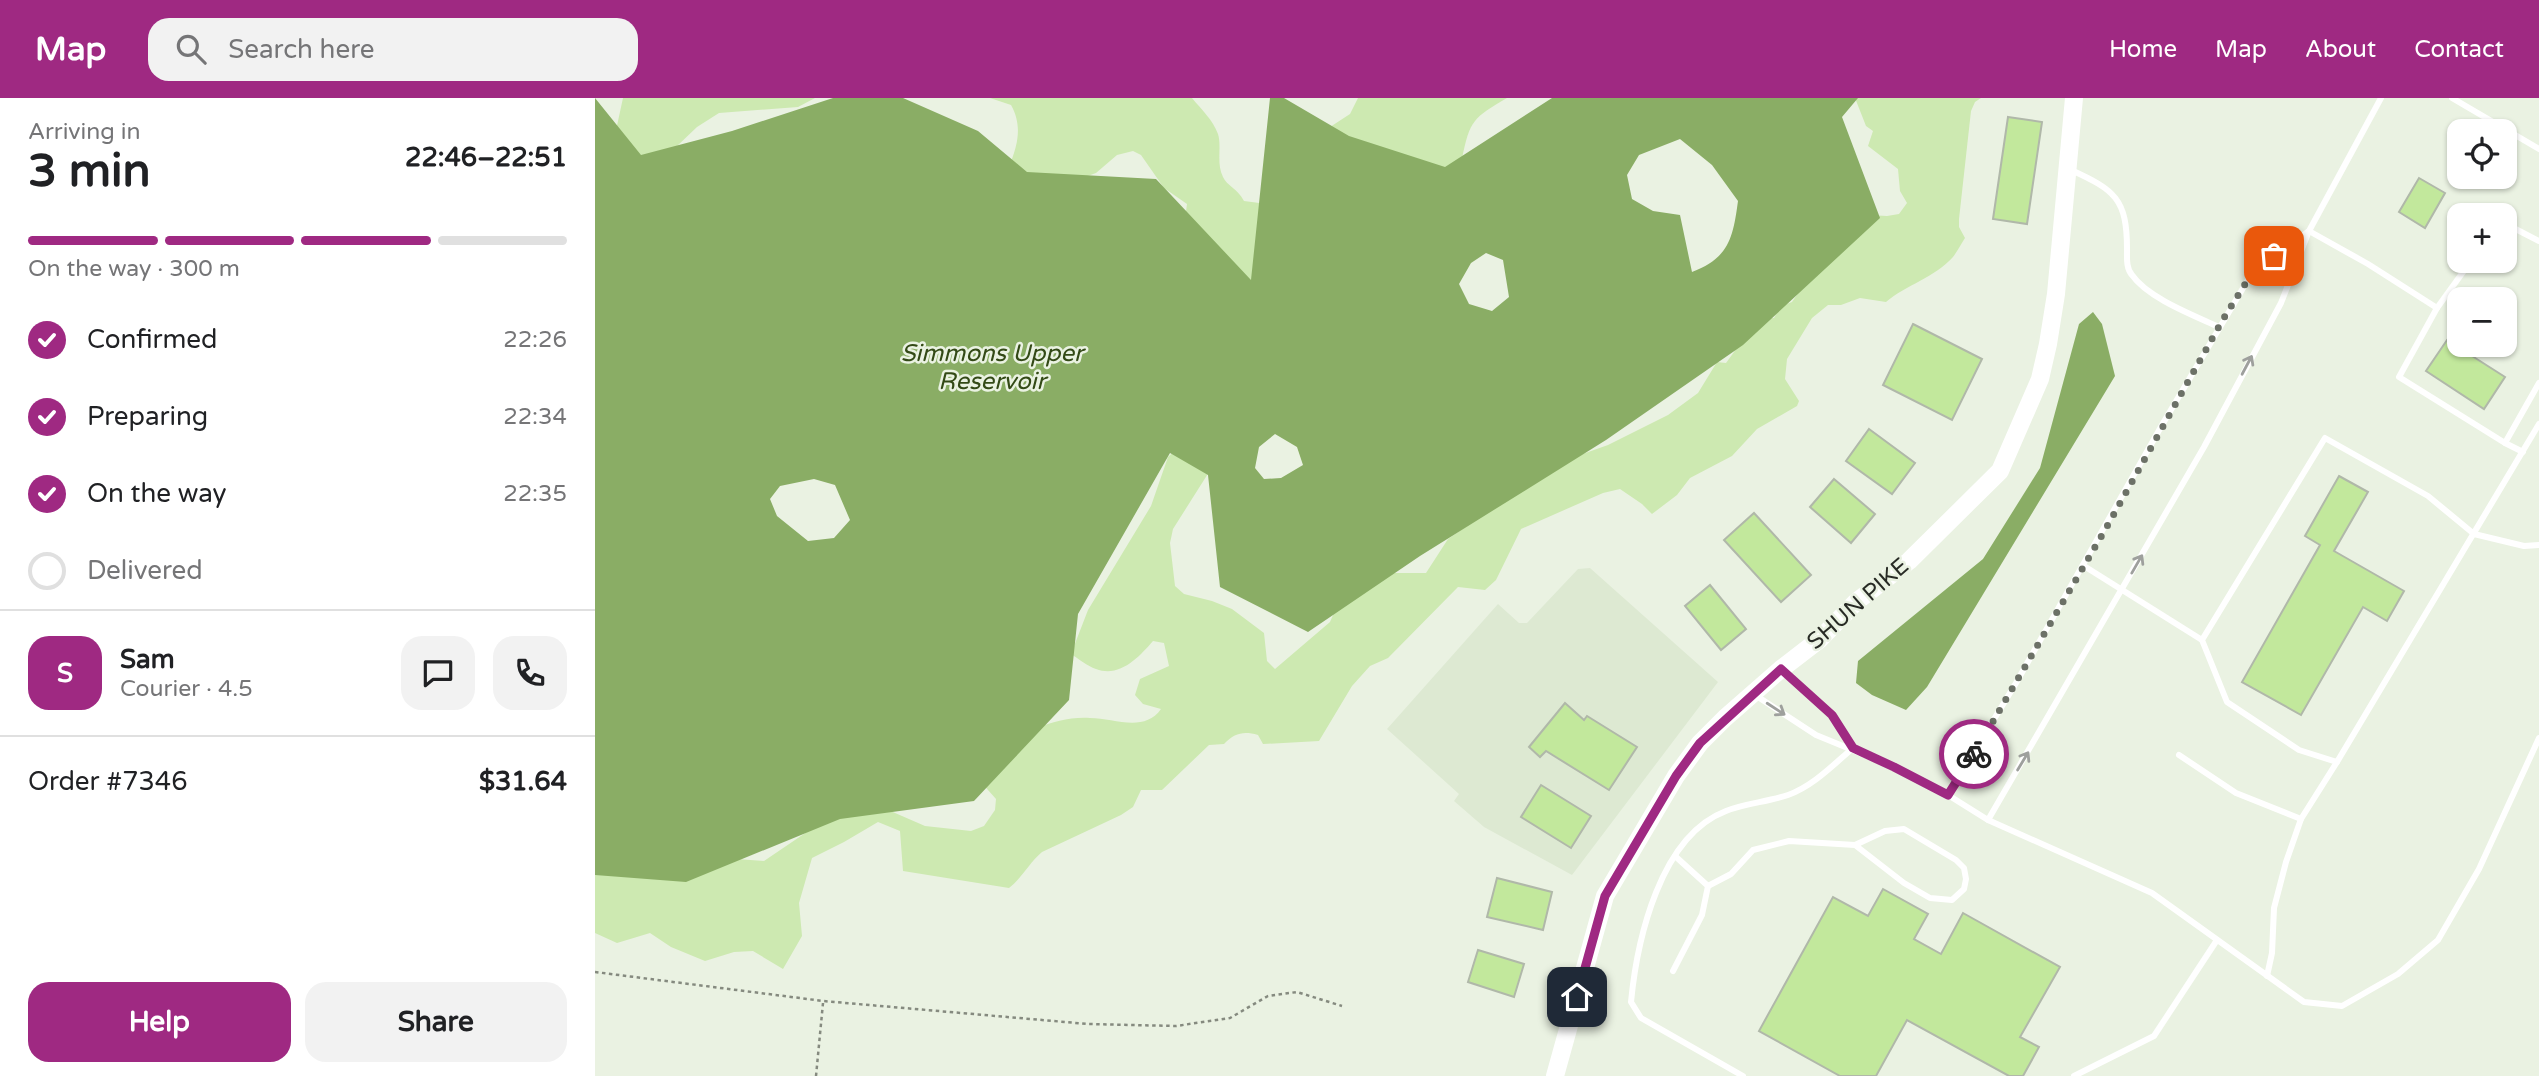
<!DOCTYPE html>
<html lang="en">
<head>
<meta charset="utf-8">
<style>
	body { margin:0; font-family:"Varela Round",sans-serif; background:#f2f2f2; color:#202124; height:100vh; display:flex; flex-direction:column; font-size:26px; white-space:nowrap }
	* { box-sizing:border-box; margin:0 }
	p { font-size:23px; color:#757577 }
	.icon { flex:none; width:38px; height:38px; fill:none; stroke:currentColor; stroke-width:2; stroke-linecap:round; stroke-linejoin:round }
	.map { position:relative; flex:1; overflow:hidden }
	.panel { display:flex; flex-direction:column; background:#fff; width:595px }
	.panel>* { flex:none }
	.controls { position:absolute; left:1852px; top:21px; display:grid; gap:14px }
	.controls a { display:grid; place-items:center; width:70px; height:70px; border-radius:14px; background:#fff; box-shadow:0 2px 5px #0004; font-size:35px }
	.pin { position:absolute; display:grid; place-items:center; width:60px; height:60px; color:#fff; margin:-30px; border-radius:14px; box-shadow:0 4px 10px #0006 }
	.courier { position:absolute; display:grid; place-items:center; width:70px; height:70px; margin:-35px; border:5px solid #9f2982; border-radius:50%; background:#fff; color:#222; box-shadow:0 2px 9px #0007 }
	.head em { font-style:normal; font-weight:700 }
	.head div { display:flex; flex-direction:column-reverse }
	.head { display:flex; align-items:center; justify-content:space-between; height:119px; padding:0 28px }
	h1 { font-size:46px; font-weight:700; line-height:52px }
	.bar { display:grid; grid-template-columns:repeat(4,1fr); gap:10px 7px; align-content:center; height:84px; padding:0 28px }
	.bar i { height:9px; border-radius:5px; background:#e0e0e0 }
	.bar .selected { background:#9f2982 }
	.bar p { grid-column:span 4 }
	.line { display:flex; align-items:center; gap:18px; padding:0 28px; border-top:2px solid #e0e0e0 }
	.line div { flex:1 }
	.round { display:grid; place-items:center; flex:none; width:74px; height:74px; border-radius:21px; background:#f2f2f2 }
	ol { padding:0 28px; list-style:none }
	li { display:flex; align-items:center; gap:21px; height:77px }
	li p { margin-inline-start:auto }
	li .icon { padding:7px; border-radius:50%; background:#9f2982; color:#fff; stroke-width:4 }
	li:last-child { color:#757577 }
	li i { width:38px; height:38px; border:4px solid #e0e0e0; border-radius:50% }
	.primary-button { display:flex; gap:14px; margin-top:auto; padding:14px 28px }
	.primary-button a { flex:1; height:80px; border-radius:21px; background:#9f2982; color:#fff; font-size:28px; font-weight:700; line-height:80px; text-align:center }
	.primary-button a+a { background:#f2f2f2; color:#202124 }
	header { display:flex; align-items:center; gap:42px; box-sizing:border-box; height:98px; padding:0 35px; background:#9f2982; color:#fff }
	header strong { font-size:33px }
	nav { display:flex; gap:38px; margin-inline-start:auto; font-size:24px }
	.search { width:490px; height:63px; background:#f2f2f2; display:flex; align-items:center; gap:18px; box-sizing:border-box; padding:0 24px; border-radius:21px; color:#757577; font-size:26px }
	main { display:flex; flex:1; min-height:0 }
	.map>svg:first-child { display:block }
	.built { fill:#dde9d2 }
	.green { fill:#cde9b1 }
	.water { fill:#8aad65; fill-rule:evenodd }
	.building { fill:#c2e89c; stroke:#b0b8a9; stroke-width:2 }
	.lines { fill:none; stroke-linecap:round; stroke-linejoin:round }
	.path { stroke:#858a7f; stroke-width:2.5; stroke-dasharray:3.5 3.5; stroke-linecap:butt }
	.service { stroke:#fff; stroke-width:6 }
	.secondary { stroke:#fff; stroke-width:18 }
	.oneway { stroke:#9ea09d }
	.done { stroke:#6c7167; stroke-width:7; stroke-dasharray:0 12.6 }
	.route { stroke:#9f2982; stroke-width:9 }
	.labels { text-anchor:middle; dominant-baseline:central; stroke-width:5; stroke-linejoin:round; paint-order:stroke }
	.street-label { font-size:23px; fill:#282b25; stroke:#eaf2e2 }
	.water-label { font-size:24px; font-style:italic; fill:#334a16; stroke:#eaf2e2 }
</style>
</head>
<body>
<header>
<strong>Map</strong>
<div class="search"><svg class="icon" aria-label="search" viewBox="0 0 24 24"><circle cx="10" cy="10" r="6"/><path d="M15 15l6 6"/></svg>Search here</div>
<nav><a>Home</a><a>Map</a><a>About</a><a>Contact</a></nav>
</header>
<main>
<section class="panel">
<div class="head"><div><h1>3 min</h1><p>Arriving in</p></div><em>22:46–22:51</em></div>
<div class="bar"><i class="selected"></i><i class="selected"></i><i class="selected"></i><i></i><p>On the way · 300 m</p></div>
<ol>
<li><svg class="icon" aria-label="check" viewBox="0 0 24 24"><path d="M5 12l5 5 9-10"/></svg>Confirmed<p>22:26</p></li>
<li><svg class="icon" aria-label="check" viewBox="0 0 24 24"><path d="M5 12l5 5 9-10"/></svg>Preparing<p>22:34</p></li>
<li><svg class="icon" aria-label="check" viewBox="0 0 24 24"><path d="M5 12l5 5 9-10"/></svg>On the way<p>22:35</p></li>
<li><i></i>Delivered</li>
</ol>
<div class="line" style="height:126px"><b class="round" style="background:#9f2982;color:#fff">S</b><div><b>Sam</b><p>Courier · 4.5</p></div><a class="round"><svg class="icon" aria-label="chat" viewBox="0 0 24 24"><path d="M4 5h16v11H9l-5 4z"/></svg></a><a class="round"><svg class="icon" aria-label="phone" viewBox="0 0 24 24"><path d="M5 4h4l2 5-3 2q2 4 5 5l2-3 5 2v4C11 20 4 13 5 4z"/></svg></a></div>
<div class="line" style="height:91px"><div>Order #7346</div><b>$31.64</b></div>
<div class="primary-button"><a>Help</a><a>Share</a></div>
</section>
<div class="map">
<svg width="1944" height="978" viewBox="0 0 1944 978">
	<rect width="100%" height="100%" fill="#eaf2e2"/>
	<polygon class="built" points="995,470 1123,584 977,777 889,729 859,703 864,696 792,631 903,506 924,525 932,525 983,471"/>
	<g class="green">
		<polygon points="28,0 220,0 203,9 124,15 102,29 58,71 18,46"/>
		<path d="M395 0H597C606 11 618 22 623 36 627 49 621 65 628 79 632 88 642 90 649 103L672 106 657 181 638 198 588 136 592 106 569 90 546 57 538 53 522 57 501 75 479 83 410 79C420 54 430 32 416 7Z"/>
		<path d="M763 0H912C878 20 875 22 867 61L846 76 712 44 755 16Z"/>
		<path d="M1260 0H1386L1380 4 1376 13 1364 121V129L1370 140C1366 146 1362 154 1358 159 1339 180 1311 187 1291 204L1265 200 1246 207H1233L1217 220 1192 261 1190 281 1204 303 1202 308 1162 331 1137 358 1095 380 1082 397 1057 416 1047 406 1025 391 1008 395 926 431 901 482 890 492 863 489 793 560 775 568 757 588 724 643 668 646 663 637C648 633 640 635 629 646L614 647 567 692H546L538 709 526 717 447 754C434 765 427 780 414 790L308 773 305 733 283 724 249 744 217 760 204 805 207 838 188 871 158 853 139 854 110 863 76 849 55 835 22 845 0 835V761L128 760 169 763 231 721 284 708 330 728 376 733 389 728 400 712 401 701 385 683C399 670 426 637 441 631 459 623 475 619 495 620 519 620 549 635 566 611L548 606 540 597 545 581 574 568 569 545 558 543C544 559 525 580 501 571 492 568 484 561 476 556L493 512 556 408 573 359 588 345 621 363 578 431 575 445 580 488 589 496 617 503 637 511 669 535 672 563 680 571 735 524 747 496 769 475H831L853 441 965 364 1013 347 1073 317 1103 295 1122 264 1131 265 1163 221 1179 220 1186 208 1197 204 1257 116 1292 118 1304 116 1312 105 1305 93 1303 71 1273 48 1278 33 1271 28Z"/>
	</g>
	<g class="water">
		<path d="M0 0 46 57 137 33 238 0H308L383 33 432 74 561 81 656 182 675 0H689L754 38 850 69 957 0H1263L1247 19 1285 120 1148 247 1011 342 825 458 713 534 625 489 613 377 575 355 483 516 474 602 379 703 245 721 91 784 0 777ZM1085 41 1117 67 1143 103C1138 140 1134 160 1097 174L1085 117 1058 113 1037 101 1032 77 1044 57ZM891 155 908 162 914 199 897 213 874 206 864 186 876 165ZM680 336 702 349 708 367 686 380 669 381 660 370 664 349ZM219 381 240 387 255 422 239 440 213 443 182 418 175 401 185 388Z"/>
		<polygon points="1498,214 1507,226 1520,278 1332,589 1311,612 1277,597 1261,585 1263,563 1388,461 1445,370 1484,226"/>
	</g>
	<g class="building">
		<polygon points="1413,19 1447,24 1432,126 1398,121"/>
		<polygon points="1824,80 1850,95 1830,130 1804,114"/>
		<polygon points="1318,226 1387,261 1357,322 1288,287"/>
		<polygon points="1852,242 1910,279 1889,311 1831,273"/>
		<polygon points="1274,331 1320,365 1297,396 1251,363"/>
		<polygon points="1744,378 1773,394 1739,453 1809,493 1792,523 1768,509 1706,617 1647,584 1725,447 1710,438"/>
		<polygon points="1239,381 1280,416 1256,445 1215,409"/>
		<polygon points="1159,415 1216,477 1186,504 1129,442"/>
		<polygon points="1115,487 1151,531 1126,552 1090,508"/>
		<polygon points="970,605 989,622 992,618 1042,649 1014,692 951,653 945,659 934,649"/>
		<polygon points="946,687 996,718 976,750 926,719"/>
		<polygon points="902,780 957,794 948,832 892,819"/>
		<polygon points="1288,791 1333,816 1319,841 1346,856 1368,815 1465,869 1425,939 1444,949 1428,978 1414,978 1312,922 1281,978 1245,978 1164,933 1238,799 1273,818"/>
		<polygon points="883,852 929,866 919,899 873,884"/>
	</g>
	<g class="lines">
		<g class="path">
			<polyline points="0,874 228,903 493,926 581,928 635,920 673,898 702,894 747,908"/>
			<polyline points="221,978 228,905"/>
		</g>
		<g class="service">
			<polyline points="1786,0 1714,133 1773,166 1842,210 1804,279 1910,345 1928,354"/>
			<polyline points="1857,0 1944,51"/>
			<path d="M1476 72C1520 92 1532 101 1532 151 1532 160 1531 170 1537 177 1553 200 1598 217 1624 229"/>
			<polyline points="1909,125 1944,143"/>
			<polyline points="1842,210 1876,163"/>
			<polyline points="1944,326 1742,664 1704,652 1632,604 1607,542 1730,340 1833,398 1879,436 1929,448 1944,447"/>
			<polyline points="1910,345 1944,285"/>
			<polyline points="1489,468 1607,542"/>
			<polyline points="1187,572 1237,617 1258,650"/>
			<polyline points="1160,597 1221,637 1299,669 1353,697 1393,722 1557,795 1709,904 1747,908 1803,876 1843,842 1884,771 1944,640"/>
			<polyline points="1584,657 1641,695 1706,721"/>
			<polyline points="1353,697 1421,585 1567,327 1657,175 1714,133 1686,205 1609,349 1393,722"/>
			<polyline points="1080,758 1113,788 1136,776 1158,752 1194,743 1260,747 1290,733 1309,731 1361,762 1369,770 1371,781 1369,791 1357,802 1335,800 1309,785 1260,747"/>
			<polyline points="1078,873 1107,817 1113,788"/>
			<polyline points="1672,878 1677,855 1679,810 1691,764 1706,721 1742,664"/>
			<path d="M1148 978 1046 920 1036 904C1042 842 1065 738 1131 713 1151 705 1173 704 1193 697 1218 688 1238 667 1258 650"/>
			<polyline points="1479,978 1559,938 1622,842"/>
		</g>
		<polyline class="secondary" points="960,978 1010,798 1081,678 1105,645 1130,620 1186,571 1225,541 1261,504 1314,463 1405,373 1445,281 1453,246 1461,196 1479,0"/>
	</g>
	<defs><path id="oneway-shaft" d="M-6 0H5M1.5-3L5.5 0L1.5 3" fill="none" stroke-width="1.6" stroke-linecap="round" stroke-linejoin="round" transform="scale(1.75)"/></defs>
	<g class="oneway">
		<use href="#oneway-shaft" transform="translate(1652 267) rotate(-62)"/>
		<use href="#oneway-shaft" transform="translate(1542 466) rotate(-60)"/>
		<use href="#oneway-shaft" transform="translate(1181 611) rotate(33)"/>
		<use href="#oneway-shaft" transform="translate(1428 663) rotate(-59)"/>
	</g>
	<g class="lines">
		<polyline class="done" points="1379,656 1510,432 1627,223 1657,175 1679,158"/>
		<polyline class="route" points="982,899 1010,798 1081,678 1105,645 1186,571 1237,617 1258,650 1299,669 1353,697 1379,656"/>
	</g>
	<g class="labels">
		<g class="street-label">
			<text transform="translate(1263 506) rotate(-41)">SHUN PIKE</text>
		</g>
		<g class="water-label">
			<text x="397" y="255">Simmons Upper<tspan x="397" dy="28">Reservoir</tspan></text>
		</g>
	</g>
</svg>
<div class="controls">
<a><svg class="icon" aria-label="locate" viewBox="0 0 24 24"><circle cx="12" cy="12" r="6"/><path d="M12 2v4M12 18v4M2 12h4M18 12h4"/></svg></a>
<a>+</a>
<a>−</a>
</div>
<div class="pin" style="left:1679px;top:158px;background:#ea580c"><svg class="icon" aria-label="bag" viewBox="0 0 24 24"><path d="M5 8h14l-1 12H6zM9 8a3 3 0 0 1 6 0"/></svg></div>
<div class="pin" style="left:982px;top:899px;background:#1f2937"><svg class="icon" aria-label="home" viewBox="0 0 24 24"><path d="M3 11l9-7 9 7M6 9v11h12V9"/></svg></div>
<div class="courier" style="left:1379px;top:656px"><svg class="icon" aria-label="bike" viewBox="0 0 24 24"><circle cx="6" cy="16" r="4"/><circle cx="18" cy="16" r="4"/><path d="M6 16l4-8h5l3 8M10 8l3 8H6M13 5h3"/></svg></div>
</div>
</main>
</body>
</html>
